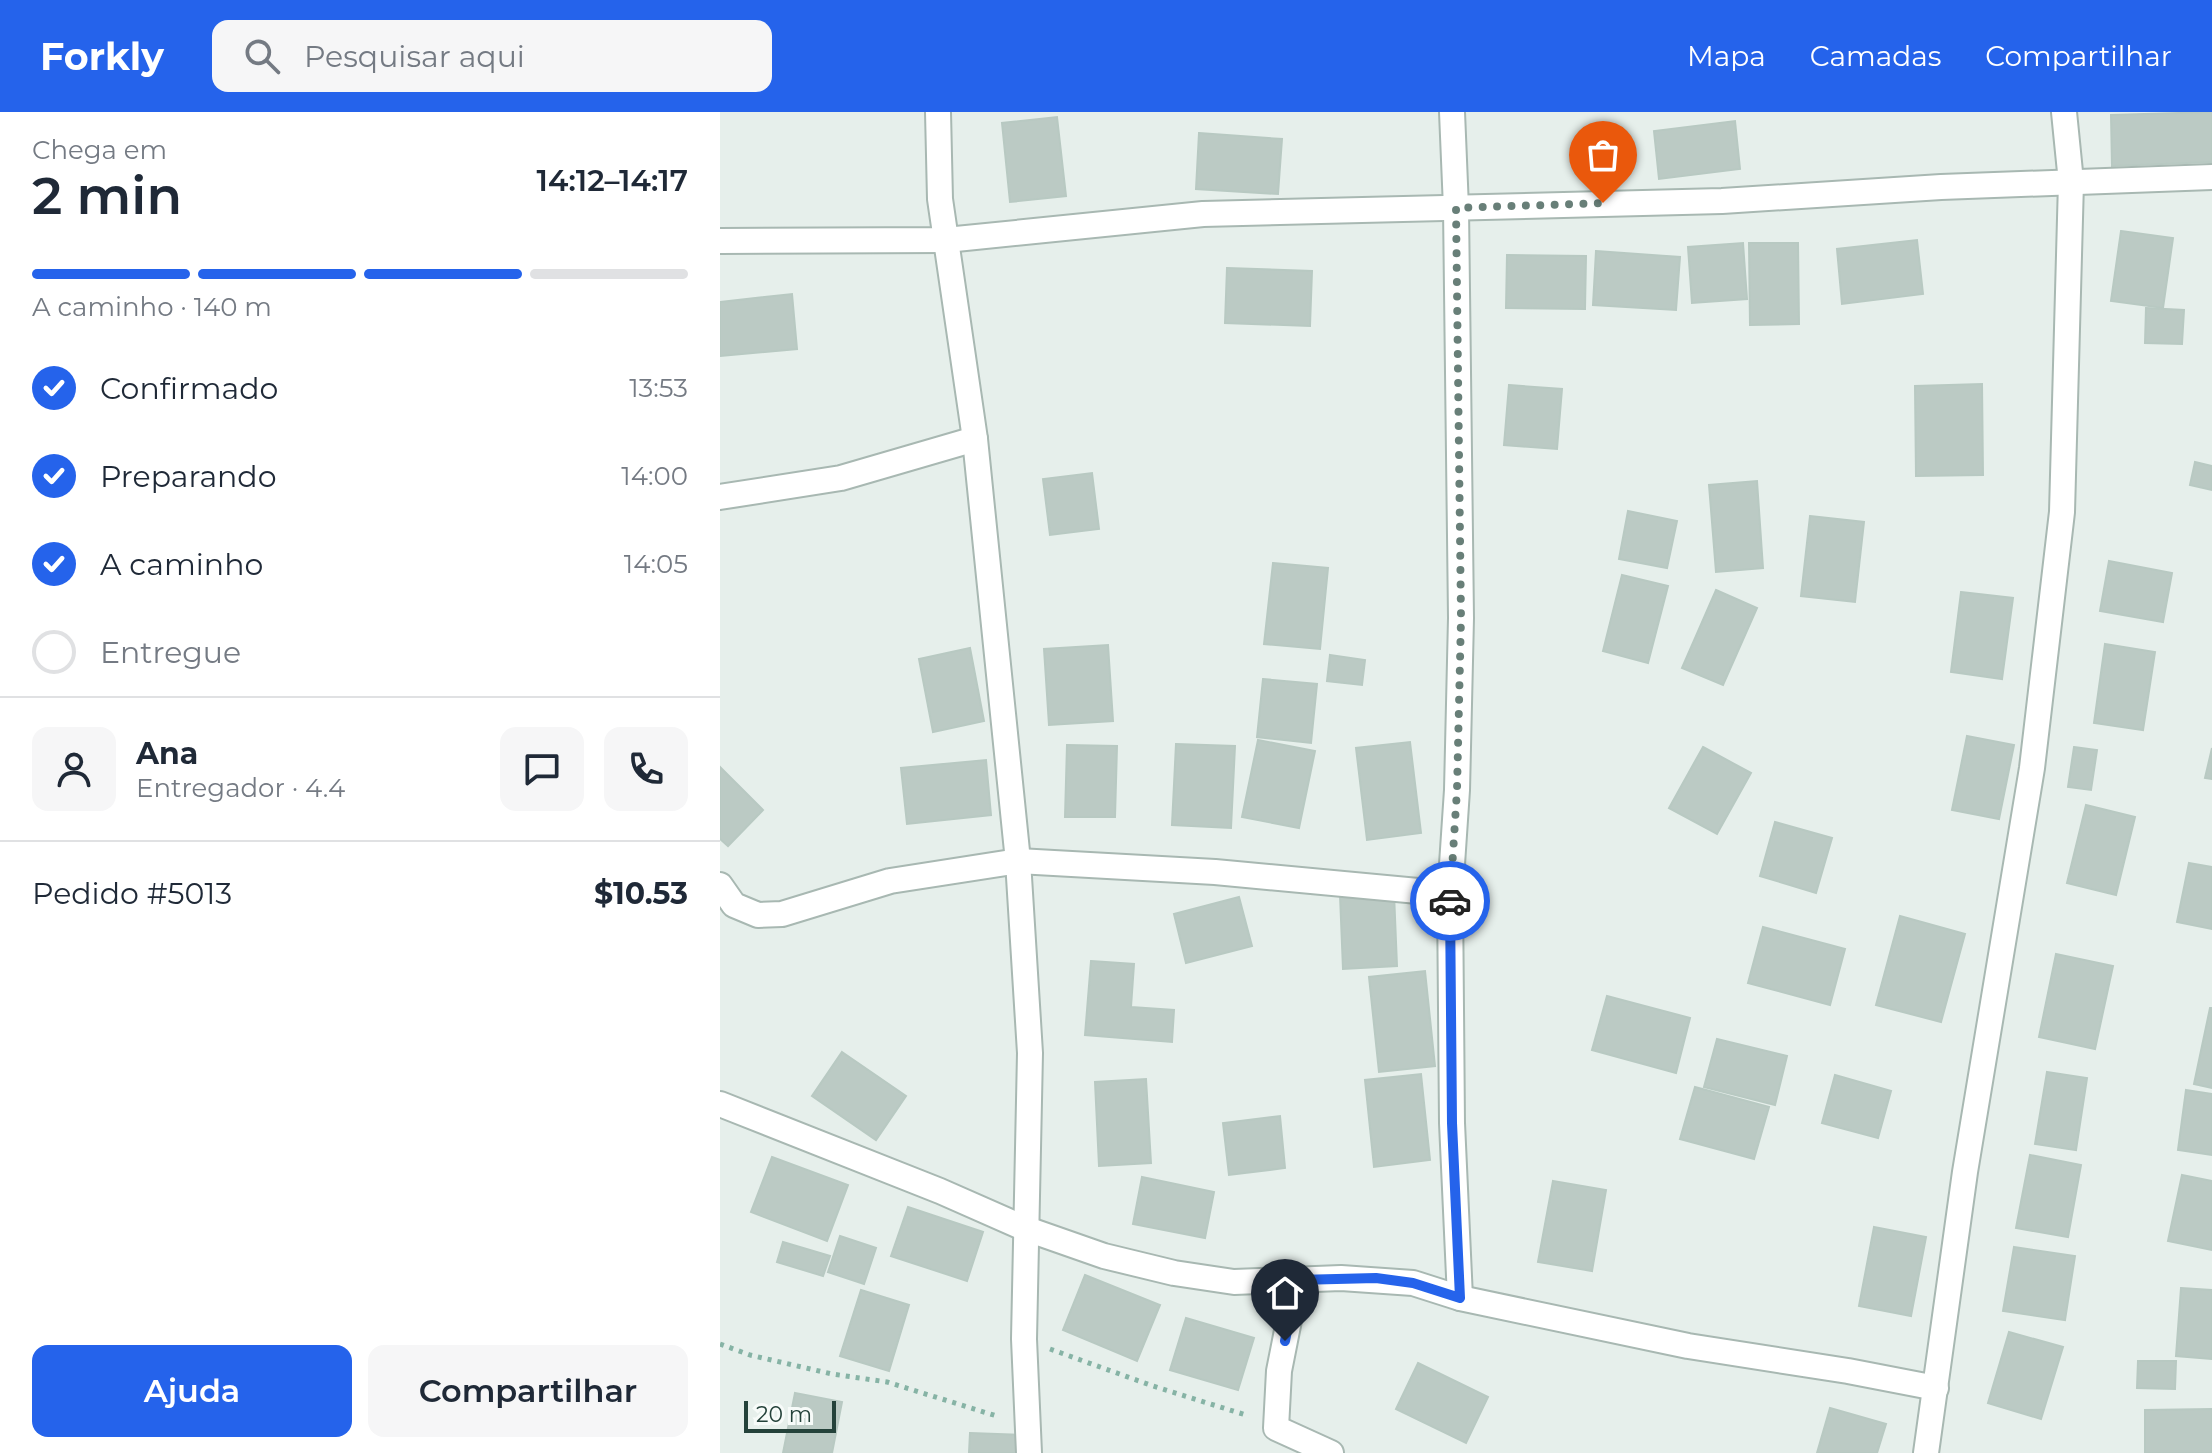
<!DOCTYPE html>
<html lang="pt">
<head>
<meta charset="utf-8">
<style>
	body { margin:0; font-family:Montserrat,sans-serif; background:#f6f6f7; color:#1f2937; height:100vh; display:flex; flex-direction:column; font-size:30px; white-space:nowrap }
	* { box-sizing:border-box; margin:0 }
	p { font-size:26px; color:#747a83 }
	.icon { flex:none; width:44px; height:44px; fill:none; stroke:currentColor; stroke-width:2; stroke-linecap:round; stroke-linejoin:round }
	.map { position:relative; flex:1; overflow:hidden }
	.details { display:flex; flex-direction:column; background:#fff; width:720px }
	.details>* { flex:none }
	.scale { position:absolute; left:24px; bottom:20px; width:92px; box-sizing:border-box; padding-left:8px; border:4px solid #24423a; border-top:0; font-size:22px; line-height:28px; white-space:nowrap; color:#24423a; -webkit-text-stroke:6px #f7fbf9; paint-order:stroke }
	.pin { position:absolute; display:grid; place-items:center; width:68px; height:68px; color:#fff; margin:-82px -34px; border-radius:50% 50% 50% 0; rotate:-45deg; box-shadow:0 0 8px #0007 }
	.pin .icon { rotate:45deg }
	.courier { position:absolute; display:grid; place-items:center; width:80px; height:80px; margin:-40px; border:6px solid #2563eb; border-radius:50%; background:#fff; color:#222; box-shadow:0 2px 10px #0007 }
	.headline em { font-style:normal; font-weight:600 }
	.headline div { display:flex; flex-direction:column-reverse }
	.headline { display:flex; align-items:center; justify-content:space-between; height:136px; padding:0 32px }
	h1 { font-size:52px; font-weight:600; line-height:60px }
	.bar { display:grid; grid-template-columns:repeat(4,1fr); gap:12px 8px; align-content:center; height:96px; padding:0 32px }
	.bar i { height:10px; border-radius:6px; background:#e0e1e3 }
	.bar .active { background:#2563eb }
	.bar p { grid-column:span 4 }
	.line { display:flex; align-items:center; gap:20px; padding:0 32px; border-top:2px solid #e0e1e3 }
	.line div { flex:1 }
	.round { display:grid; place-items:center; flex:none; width:84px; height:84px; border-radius:16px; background:#f6f6f7 }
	ol { padding:0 32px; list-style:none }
	li { display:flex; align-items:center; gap:24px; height:88px }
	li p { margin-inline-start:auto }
	li .icon { padding:8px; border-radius:50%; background:#2563eb; color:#fff; stroke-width:4 }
	li:last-child { color:#747a83 }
	li i { width:44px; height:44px; border:4px solid #e0e1e3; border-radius:50% }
	.cta { display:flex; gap:16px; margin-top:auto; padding:16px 32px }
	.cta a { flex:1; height:92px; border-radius:16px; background:#2563eb; color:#fff; font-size:32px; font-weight:600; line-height:92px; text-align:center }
	.cta a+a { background:#f6f6f7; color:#1f2937 }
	header { display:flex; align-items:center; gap:48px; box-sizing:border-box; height:112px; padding:0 40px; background:#2563eb; color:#fff }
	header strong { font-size:38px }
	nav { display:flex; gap:44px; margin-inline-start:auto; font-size:28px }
	.search { width:560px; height:72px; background:#f6f6f7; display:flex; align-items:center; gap:20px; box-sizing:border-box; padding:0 28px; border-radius:16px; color:#747a83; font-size:30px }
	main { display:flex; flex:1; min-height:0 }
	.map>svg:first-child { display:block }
	.building { fill:#bbcac4; stroke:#b8c9c2; stroke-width:2 }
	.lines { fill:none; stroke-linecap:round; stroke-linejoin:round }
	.minor-casing { stroke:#a8b8b2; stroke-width:28 }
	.path { stroke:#86b3a5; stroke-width:5; stroke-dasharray:4 6; stroke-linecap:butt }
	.minor { stroke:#fff; stroke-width:24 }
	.done { stroke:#687f78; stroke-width:8; stroke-dasharray:0 14.4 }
	.route { stroke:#2563eb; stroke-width:10 }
</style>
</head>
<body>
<header>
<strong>Forkly</strong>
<div class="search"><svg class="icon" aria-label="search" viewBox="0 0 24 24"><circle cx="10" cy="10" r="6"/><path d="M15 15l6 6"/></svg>Pesquisar aqui</div>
<nav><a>Mapa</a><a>Camadas</a><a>Compartilhar</a></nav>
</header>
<main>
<section class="details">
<div class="headline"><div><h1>2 min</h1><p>Chega em</p></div><em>14:12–14:17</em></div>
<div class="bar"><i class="active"></i><i class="active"></i><i class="active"></i><i></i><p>A caminho · 140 m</p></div>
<ol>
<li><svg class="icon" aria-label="check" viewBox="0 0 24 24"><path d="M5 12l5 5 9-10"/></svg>Confirmado<p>13:53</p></li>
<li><svg class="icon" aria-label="check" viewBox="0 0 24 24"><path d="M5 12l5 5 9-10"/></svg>Preparando<p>14:00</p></li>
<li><svg class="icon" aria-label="check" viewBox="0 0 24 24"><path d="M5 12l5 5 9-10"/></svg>A caminho<p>14:05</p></li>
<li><i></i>Entregue</li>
</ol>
<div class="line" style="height:144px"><a class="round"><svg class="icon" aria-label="person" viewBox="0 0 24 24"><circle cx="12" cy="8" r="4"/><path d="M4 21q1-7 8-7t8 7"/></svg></a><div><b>Ana</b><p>Entregador · 4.4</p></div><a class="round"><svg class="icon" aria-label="chat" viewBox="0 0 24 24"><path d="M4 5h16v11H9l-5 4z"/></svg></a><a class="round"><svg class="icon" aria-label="phone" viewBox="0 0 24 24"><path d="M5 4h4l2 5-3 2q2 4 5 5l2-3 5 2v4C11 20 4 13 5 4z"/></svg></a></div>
<div class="line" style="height:104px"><div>Pedido #5013</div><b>$10.53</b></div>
<div class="cta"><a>Ajuda</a><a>Compartilhar</a></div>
</section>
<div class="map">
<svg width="1492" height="1341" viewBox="0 0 1492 1341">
	<rect width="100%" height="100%" fill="#e6efeb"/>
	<g class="building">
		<polygon points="1492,0 1492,50 1392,54 1391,3"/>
		<polygon points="337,5 346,84 290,90 282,11"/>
		<polygon points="1015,9 1020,57 939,67 934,19"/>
		<polygon points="479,21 562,27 558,82 476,77"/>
		<polygon points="1401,119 1453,126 1443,196 1391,189"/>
		<polygon points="1197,128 1203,182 1122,192 1117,137"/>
		<polygon points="1023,131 1027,187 972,191 968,135"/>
		<polygon points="1029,131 1078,131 1079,212 1030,213"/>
		<polygon points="876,139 960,145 956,198 873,193"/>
		<polygon points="787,143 866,144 865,197 786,196"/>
		<polygon points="507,156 592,159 590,214 505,211"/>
		<polygon points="72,182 77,237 0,244 0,190"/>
		<polygon points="1426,196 1464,198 1462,232 1425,231"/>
		<polygon points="1262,272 1263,363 1196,364 1195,274"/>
		<polygon points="789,273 842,277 837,337 784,333"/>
		<polygon points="1475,350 1492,354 1492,378 1470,373"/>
		<polygon points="372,361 379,417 330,423 323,367"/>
		<polygon points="1037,369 1043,456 996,460 989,373"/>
		<polygon points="908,399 957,409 947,456 899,447"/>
		<polygon points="1090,404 1144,410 1135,490 1081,484"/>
		<polygon points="1389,449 1452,461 1443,510 1380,499"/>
		<polygon points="553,451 608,456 600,537 544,532"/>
		<polygon points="902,463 948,474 928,551 883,539"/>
		<polygon points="996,478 1037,496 1003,573 962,556"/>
		<polygon points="1241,480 1293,486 1282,567 1231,560"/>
		<polygon points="1385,532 1435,540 1423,618 1374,611"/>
		<polygon points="388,533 393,609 329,613 324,537"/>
		<polygon points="250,536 264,609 213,620 199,547"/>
		<polygon points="610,543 645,548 642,573 607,569"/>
		<polygon points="543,567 597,572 591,631 537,625"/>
		<polygon points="1247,624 1294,633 1279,707 1232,698"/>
		<polygon points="538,628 595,639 579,716 522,705"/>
		<polygon points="690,630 701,721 647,728 636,636"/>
		<polygon points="456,632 515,634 511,716 452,713"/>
		<polygon points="347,633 397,634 395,705 345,705"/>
		<polygon points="983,635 1031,661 997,722 949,696"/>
		<polygon points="1354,635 1377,638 1371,678 1348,675"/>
		<polygon points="1492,636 1492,667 1485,666"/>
		<polygon points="266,648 271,703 187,712 181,656"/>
		<polygon points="0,655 43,698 8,734 0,727"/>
		<polygon points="1366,693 1415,705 1396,783 1347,771"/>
		<polygon points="1055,710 1112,726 1096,781 1040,764"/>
		<polygon points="1469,751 1492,755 1492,817 1457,810"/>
		<polygon points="674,781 677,854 623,857 620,783"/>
		<polygon points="519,785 532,834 466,851 454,802"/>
		<polygon points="1180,804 1245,822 1221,910 1156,893"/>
		<polygon points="1043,815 1125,837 1110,893 1028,871"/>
		<polygon points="1336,842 1393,854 1375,937 1319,925"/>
		<polygon points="371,849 414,852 411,895 454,898 452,930 365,923"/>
		<polygon points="705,859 715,954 659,960 649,865"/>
		<polygon points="887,884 970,906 956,961 872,938"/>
		<polygon points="1490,896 1492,896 1492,976 1474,972"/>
		<polygon points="997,927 1067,944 1055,993 984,975"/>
		<polygon points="122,940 186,984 156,1028 92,984"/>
		<polygon points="1327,960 1367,966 1356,1038 1315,1032"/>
		<polygon points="701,962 710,1048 654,1055 645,968"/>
		<polygon points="1115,963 1171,979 1158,1026 1102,1011"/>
		<polygon points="426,967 431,1051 379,1054 375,970"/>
		<polygon points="975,975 1049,995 1034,1047 960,1027"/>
		<polygon points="1466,978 1492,982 1492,1043 1458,1038"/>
		<polygon points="560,1004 565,1056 509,1063 503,1011"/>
		<polygon points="1310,1043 1361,1053 1348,1125 1296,1116"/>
		<polygon points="52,1045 128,1073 107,1129 31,1100"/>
		<polygon points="1462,1063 1492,1069 1492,1138 1448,1129"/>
		<polygon points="422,1065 494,1080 485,1126 413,1112"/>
		<polygon points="833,1069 886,1078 872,1159 818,1150"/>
		<polygon points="188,1095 263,1120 247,1169 171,1144"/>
		<polygon points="1154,1115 1206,1125 1191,1204 1139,1194"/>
		<polygon points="120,1124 156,1136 144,1172 108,1160"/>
		<polygon points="63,1130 110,1144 103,1164 57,1150"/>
		<polygon points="1294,1135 1355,1144 1345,1208 1283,1199"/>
		<polygon points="365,1163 440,1193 417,1249 343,1218"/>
		<polygon points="1461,1176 1492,1178 1492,1247 1456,1244"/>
		<polygon points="141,1178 189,1193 169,1259 120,1244"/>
		<polygon points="466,1206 534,1226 518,1278 450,1258"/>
		<polygon points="1289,1220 1343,1235 1321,1307 1268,1291"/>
		<polygon points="1418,1249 1456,1249 1455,1277 1417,1276"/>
		<polygon points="698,1251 768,1285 746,1331 676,1297"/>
		<polygon points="75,1281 122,1290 112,1341 63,1341"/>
		<polygon points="1110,1296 1166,1312 1157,1341 1097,1341"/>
		<polygon points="1492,1297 1492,1341 1425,1341 1425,1298"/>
		<polygon points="250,1321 302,1323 302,1341 249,1341"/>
	</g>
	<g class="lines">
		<defs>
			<g id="minor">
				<polyline points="218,0 220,87 255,327 298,749 310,941 304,1227 309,1341"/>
				<polyline points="732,0 736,96 741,506 737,678 730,782 732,1011 740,1186"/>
				<polyline points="0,129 226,128 483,102 1002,89 1221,75 1492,65"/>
				<polyline points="0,385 121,366 255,327"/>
				<polyline points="0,773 14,793 38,803 62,802 170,769 298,749 495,760 730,782"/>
				<polyline points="0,992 220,1079 304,1116 384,1144 454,1161 514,1170 621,1166 693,1171 740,1186 968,1234 1128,1259 1216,1276"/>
				<polyline points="577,1168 559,1259 556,1316 611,1341"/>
				<polyline points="1206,1341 1245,1060 1312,656 1342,400 1351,70 1344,0"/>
			</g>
		</defs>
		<use href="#minor" class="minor-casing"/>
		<g class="path">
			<polyline points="0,1232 30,1243 112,1262 167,1270 280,1305"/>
			<polyline points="330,1237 433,1274 529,1304"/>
		</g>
		<use href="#minor" class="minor"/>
	</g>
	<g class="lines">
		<polyline class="done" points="730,789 737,678 741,506 736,96 883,91"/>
		<polyline class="route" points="565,1229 577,1168 656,1166 693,1171 740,1186 732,1011 730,789"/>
	</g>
</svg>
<div class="scale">20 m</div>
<div class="pin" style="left:883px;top:91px;background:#ea580c"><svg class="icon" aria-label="bag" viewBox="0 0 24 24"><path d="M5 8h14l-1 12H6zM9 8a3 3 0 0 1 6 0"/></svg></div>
<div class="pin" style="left:565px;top:1229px;background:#1f2937"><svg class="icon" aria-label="home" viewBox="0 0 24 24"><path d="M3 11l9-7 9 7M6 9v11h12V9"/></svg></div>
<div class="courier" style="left:730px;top:789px"><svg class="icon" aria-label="car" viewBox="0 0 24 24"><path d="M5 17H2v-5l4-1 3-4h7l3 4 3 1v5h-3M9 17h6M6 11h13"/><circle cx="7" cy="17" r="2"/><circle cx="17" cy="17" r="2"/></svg></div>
</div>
</main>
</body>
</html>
